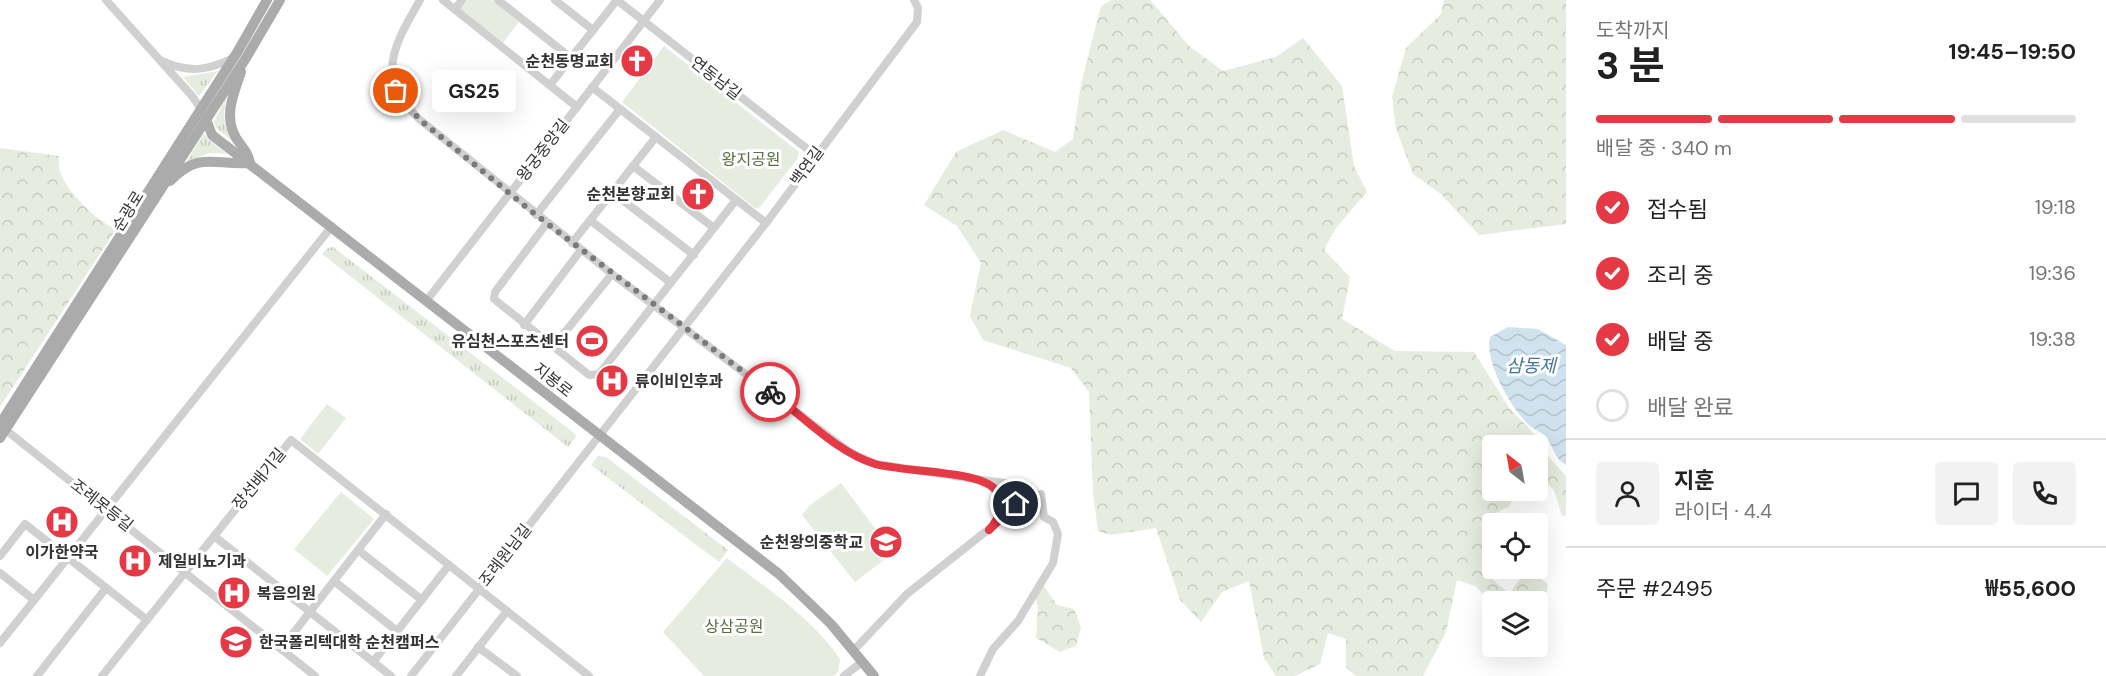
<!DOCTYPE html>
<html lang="ko">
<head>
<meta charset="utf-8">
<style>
	body { margin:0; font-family:"DM Sans","Noto Sans KR",sans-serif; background:#f2f2f2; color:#222; height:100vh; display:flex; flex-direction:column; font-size:22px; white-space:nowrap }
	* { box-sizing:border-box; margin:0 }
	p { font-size:20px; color:#767676 }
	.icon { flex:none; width:33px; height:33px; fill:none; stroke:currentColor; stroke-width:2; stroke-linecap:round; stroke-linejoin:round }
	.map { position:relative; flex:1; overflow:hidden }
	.panel { display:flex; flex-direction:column; background:#fff; width:540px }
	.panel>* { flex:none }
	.needle { width:39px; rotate:329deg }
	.tools { position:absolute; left:1482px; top:435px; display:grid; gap:12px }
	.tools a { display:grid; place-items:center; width:66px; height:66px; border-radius:6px; background:#fff; box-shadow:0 6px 24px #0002; font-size:30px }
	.pin { position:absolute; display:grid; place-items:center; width:51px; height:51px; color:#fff; margin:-26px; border:3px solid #fff; border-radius:50%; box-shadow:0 2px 6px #0007 }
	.courier { position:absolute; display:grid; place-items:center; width:60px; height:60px; margin:-30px; border:4px solid #e63946; border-radius:50%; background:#fff; color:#222; box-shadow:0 2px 8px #0007 }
	.bubble { position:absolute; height:42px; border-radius:6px; background:#fff; box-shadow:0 6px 24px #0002; font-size:20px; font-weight:700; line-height:42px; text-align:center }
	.summary em { font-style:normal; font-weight:700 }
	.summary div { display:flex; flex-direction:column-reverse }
	.summary { display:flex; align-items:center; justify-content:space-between; height:102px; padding:0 30px }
	h1 { font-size:39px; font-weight:700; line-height:45px }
	.bar { display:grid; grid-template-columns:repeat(4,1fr); gap:9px 6px; align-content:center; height:72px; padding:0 30px }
	.bar i { height:8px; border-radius:4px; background:#e0e0e0 }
	.bar .current { background:#e63946 }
	.bar p { grid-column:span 4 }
	.line { display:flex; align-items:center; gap:15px; padding:0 30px; border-top:2px solid #e0e0e0 }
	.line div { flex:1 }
	.round { display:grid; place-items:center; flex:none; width:63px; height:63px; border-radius:6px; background:#f2f2f2 }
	ol { padding:0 30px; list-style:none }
	li { display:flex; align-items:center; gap:18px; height:66px }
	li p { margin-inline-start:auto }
	li .icon { padding:6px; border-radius:50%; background:#e63946; color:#fff; stroke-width:4 }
	li:last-child { color:#767676 }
	li i { width:33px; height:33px; border:3px solid #e0e0e0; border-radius:50% }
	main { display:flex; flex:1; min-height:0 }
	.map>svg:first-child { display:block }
	.grass { fill:url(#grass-tufts) }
	.forest { fill:url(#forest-crowns) }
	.park { fill:#e6ecdf }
	.water { fill:url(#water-waves) }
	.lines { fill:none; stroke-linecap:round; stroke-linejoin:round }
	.minor { stroke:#d0d0d0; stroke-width:8 }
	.major { stroke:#ababab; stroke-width:10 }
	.done { stroke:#7a7a7a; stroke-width:6; stroke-dasharray:0 10.8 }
	.route { stroke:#e63946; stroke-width:8 }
	.labels { text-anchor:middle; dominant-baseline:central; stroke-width:6; stroke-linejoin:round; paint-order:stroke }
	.poi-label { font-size:16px; font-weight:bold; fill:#333; stroke:#fff; text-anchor:end }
	.street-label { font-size:16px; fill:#333; stroke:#fff }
	.park-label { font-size:16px; fill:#56703f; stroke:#fff }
	.water-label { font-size:18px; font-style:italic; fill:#3f7597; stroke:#fff }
</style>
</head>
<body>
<main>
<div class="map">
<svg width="1566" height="676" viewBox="0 0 1566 676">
	<defs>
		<pattern id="grass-tufts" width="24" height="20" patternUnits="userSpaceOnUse" patternTransform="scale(1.5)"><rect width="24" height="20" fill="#e6ecdf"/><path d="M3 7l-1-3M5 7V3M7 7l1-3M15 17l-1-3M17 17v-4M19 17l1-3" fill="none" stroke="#c6cbc0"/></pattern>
		<pattern id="forest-crowns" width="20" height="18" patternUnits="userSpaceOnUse" patternTransform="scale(1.5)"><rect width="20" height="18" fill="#e6ecdf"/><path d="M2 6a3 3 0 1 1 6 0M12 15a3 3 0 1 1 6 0" fill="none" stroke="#c6cbc0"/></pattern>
		<pattern id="water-waves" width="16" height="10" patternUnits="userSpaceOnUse" patternTransform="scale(1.5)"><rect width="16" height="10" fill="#cfe2ee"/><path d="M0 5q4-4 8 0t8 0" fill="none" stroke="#b2c2cd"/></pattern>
	</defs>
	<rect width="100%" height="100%" fill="#fff"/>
	<g class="grass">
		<polygon points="218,71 199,96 183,77"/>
		<path d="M227 95C223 113 222 127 235 143L216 128 214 122Z"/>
		<polygon points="204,133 208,139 227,154 210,153 187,161"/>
		<polygon points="333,247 574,433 576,437 568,447 322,254 328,248"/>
		<polygon points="598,456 606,457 728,550 719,562 591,465"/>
	</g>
	<g class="forest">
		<path d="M1112 0H1150L1189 46 1223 71 1276 57 1303 38 1342 86 1354 166 1367 192 1335 229 1324 250 1350 277 1342 319 1395 351 1474 352 1510 409 1539 439 1547 455 1566 476V515L1562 516 1554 490 1538 474V446H1492V490L1515 491 1510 506 1492 515C1482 551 1474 570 1510 593L1527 569H1530L1548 584 1546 595 1531 594 1527 601 1492 603 1475 586 1457 580 1446 632 1423 676H1356L1346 668V639L1328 633 1320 664 1295 676H1276L1264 658 1249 581 1222 592 1201 622 1180 600 1156 528 1111 535 1098 531 1093 492 1089 392 1071 368 983 340 970 316 981 263 957 226 924 205 956 152 1003 130 1055 152 1073 139 1081 84 1101 6Z"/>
		<polygon points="1444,0 1566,0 1566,224 1479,235 1441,194 1413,174 1396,129 1392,97 1406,48 1441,14"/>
		<path d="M0 148 59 156C59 160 58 166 60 171 65 190 98 223 116 229L0 407Z"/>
		<polygon points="1043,585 1057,605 1074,609 1081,627 1076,646 1060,652 1036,638 1038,608 1035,594"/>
	</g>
	<g class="park">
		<polygon points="467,0 492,0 519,22 502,44 459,10"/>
		<polygon points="664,46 799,152 798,158 759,208 755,208 622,102"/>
		<polygon points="327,404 346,418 318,454 300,439"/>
		<polygon points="841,483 893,553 855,582 802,515 809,506"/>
		<polygon points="341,492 374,519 327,576 294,549"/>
		<path d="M727 558C766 588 812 618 840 659L838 672 833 676H704L663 632Z"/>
	</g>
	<path class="water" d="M1508 327 1538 329 1566 345V465C1553 458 1554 445 1544 435 1540 431 1533 429 1529 425 1511 409 1484 361 1490 337Z"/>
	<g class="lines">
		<g class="minor">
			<polyline points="106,0 192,96 203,112"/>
			<path d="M420 0C393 47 375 76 419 119L612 274 851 453 876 464 975 479"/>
			<polyline points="443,0 577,107"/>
			<polyline points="498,0 571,58 617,0"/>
			<polyline points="555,0 593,30"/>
			<polyline points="617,0 815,155"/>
			<polyline points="455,9 462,0"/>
			<path d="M162 61C188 73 207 71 233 58"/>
			<polyline points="550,85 571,58"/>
			<polyline points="592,87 766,223"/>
			<polyline points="633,166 714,228"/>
			<polyline points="612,192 694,255"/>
			<polyline points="536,215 620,109"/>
			<polyline points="590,220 671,283"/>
			<polyline points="547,223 495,292 494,299 589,375 599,374 736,200"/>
			<polyline points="572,243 656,137"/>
			<polyline points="427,300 660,0"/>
			<polyline points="524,325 581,250"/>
			<polyline points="553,347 612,274"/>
			<polyline points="2,427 315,676"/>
			<polyline points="214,536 391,676"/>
			<polyline points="358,550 422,600"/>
			<polyline points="0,556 25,524 147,620"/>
			<polyline points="0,573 34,600"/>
			<polyline points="334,581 397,631"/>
			<polyline points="0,643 332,226"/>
			<polyline points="478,647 517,676"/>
			<polyline points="281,649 386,514"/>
			<path d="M853 651 907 594 1014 509 1015 494 1005 483 975 479C1003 488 1009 507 989 530"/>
			<polyline points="373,662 449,565"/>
			<polyline points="37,676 106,588"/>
			<polyline points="102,676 291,440 589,676"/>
			<polyline points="411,676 766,223 917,22 918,8 914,0"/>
			<polyline points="456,676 507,611"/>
			<polyline points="844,676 862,662"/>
			<polyline points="980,676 993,649 1018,621 1053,563 1058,534 1053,522 1044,517 1041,494"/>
		</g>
		<g class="major">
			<path d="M241 72C234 93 223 116 236 138 242 147 248 152 250 163"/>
			<polyline points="206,119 212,135 779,574 831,624 874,676"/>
			<path d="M170 181C200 150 215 166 250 163"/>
			<polyline points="0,424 238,51 267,0"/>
			<polyline points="0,438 246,58 280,0"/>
		</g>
	</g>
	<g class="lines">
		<polyline class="done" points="396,91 419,119 536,215 770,392"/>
		<path class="route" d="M770 392C802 415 836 452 875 464 902 472 977 470 995 489 1007 501 999 519 989 530L1016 504"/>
	</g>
	<defs>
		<symbol id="church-disc" viewBox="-11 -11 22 22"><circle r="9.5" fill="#e63946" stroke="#fff"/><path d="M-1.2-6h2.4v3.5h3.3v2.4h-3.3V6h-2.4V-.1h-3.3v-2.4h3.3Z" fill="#fff"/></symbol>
		<symbol id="stadium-disc" viewBox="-11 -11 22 22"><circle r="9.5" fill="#e63946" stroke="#fff"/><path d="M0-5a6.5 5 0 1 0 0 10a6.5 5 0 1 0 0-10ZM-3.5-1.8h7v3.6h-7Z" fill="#fff"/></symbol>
		<symbol id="hospital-disc" viewBox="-11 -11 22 22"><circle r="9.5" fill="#e63946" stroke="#fff"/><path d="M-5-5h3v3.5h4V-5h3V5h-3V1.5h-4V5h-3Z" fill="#fff"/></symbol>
		<symbol id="school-disc" viewBox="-11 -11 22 22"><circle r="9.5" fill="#e63946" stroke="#fff"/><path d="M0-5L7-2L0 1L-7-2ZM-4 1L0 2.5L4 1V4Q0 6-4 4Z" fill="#fff"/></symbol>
		<symbol id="university-disc" viewBox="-11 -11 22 22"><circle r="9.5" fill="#e63946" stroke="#fff"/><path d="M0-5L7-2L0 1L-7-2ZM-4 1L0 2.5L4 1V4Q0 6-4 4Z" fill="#fff"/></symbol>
	</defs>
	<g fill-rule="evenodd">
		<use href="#church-disc" x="618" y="42" width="38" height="38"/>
		<use href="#church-disc" x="679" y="175" width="38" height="38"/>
		<use href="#stadium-disc" x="573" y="322" width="38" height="38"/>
		<use href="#hospital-disc" x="593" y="362" width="38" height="38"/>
		<use href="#hospital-disc" x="43" y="503" width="38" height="38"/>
		<use href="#school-disc" x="867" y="523" width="38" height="38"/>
		<use href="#hospital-disc" x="116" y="542" width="38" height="38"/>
		<use href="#hospital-disc" x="215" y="574" width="38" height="38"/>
		<use href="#university-disc" x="217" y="623" width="38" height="38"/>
	</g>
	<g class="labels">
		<g class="poi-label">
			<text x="614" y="61">순천동명교회</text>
			<text x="675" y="194">순천본향교회</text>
			<text x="569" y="341">유심천스포츠센터</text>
			<text x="635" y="381" text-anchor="start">류이비인후과</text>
			<text x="863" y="542">순천왕의중학교</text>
			<text x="62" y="552" text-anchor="middle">이가한약국</text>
			<text x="158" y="561" text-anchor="start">제일비뇨기과</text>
			<text x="257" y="593" text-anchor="start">복음의원</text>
			<text x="259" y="642" text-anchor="start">한국폴리텍대학 순천캠퍼스</text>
		</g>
		<g class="street-label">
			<text transform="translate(716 78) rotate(38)">연동남길</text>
			<text transform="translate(543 150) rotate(-52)">왕궁중앙길</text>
			<text transform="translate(807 166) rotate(-54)">백연길</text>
			<text transform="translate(128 211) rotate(-58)">순광로</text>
			<text transform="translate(553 380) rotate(38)">지봉로</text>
			<text transform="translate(259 479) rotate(-51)">장선배기길</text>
			<text transform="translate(102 505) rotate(38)">조례못등길</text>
			<text transform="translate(505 555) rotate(-52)">조례원님길</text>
		</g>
		<g class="park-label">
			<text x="751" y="159">왕지공원</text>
			<text x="734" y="626">상삼공원</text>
		</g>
		<g class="water-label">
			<text x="1531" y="366">삼동제</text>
		</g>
	</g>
</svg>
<div class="tools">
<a><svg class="needle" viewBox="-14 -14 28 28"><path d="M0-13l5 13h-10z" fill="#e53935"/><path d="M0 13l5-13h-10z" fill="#767676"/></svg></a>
<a><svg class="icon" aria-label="locate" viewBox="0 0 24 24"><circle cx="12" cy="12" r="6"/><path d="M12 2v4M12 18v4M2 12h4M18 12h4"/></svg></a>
<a><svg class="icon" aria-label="layers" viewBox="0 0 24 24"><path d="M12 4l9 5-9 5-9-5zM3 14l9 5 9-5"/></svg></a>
</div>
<div class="pin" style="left:396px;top:91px;background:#ea580c"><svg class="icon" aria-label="bag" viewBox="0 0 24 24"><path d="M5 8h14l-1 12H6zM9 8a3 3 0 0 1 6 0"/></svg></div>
<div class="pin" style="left:1016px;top:504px;background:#1f2937"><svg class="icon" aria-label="home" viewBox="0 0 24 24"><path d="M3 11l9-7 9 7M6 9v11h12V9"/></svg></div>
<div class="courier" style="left:770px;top:392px"><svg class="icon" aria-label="bike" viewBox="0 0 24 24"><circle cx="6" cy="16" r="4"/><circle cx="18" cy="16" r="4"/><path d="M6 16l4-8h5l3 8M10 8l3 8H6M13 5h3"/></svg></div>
<div class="bubble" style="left:432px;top:70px;width:84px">GS25</div>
</div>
<section class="panel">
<div class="summary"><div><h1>3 분</h1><p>도착까지</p></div><em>19:45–19:50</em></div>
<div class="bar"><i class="current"></i><i class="current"></i><i class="current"></i><i></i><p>배달 중 · 340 m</p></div>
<ol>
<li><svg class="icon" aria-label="check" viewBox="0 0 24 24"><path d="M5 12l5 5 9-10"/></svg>접수됨<p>19:18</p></li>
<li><svg class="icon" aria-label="check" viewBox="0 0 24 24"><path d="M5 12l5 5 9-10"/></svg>조리 중<p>19:36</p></li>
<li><svg class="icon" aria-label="check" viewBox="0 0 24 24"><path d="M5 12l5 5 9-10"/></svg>배달 중<p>19:38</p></li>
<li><i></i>배달 완료</li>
</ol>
<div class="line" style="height:108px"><a class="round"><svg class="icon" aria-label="person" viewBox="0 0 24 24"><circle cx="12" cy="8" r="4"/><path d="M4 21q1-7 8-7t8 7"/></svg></a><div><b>지훈</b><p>라이더 · 4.4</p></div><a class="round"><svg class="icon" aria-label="chat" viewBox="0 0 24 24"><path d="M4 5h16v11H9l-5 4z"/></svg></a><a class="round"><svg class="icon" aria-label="phone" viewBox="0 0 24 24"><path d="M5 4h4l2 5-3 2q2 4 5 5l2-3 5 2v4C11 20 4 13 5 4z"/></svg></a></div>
<div class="line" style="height:78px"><div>주문 #2495</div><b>₩55,600</b></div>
</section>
</main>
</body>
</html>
